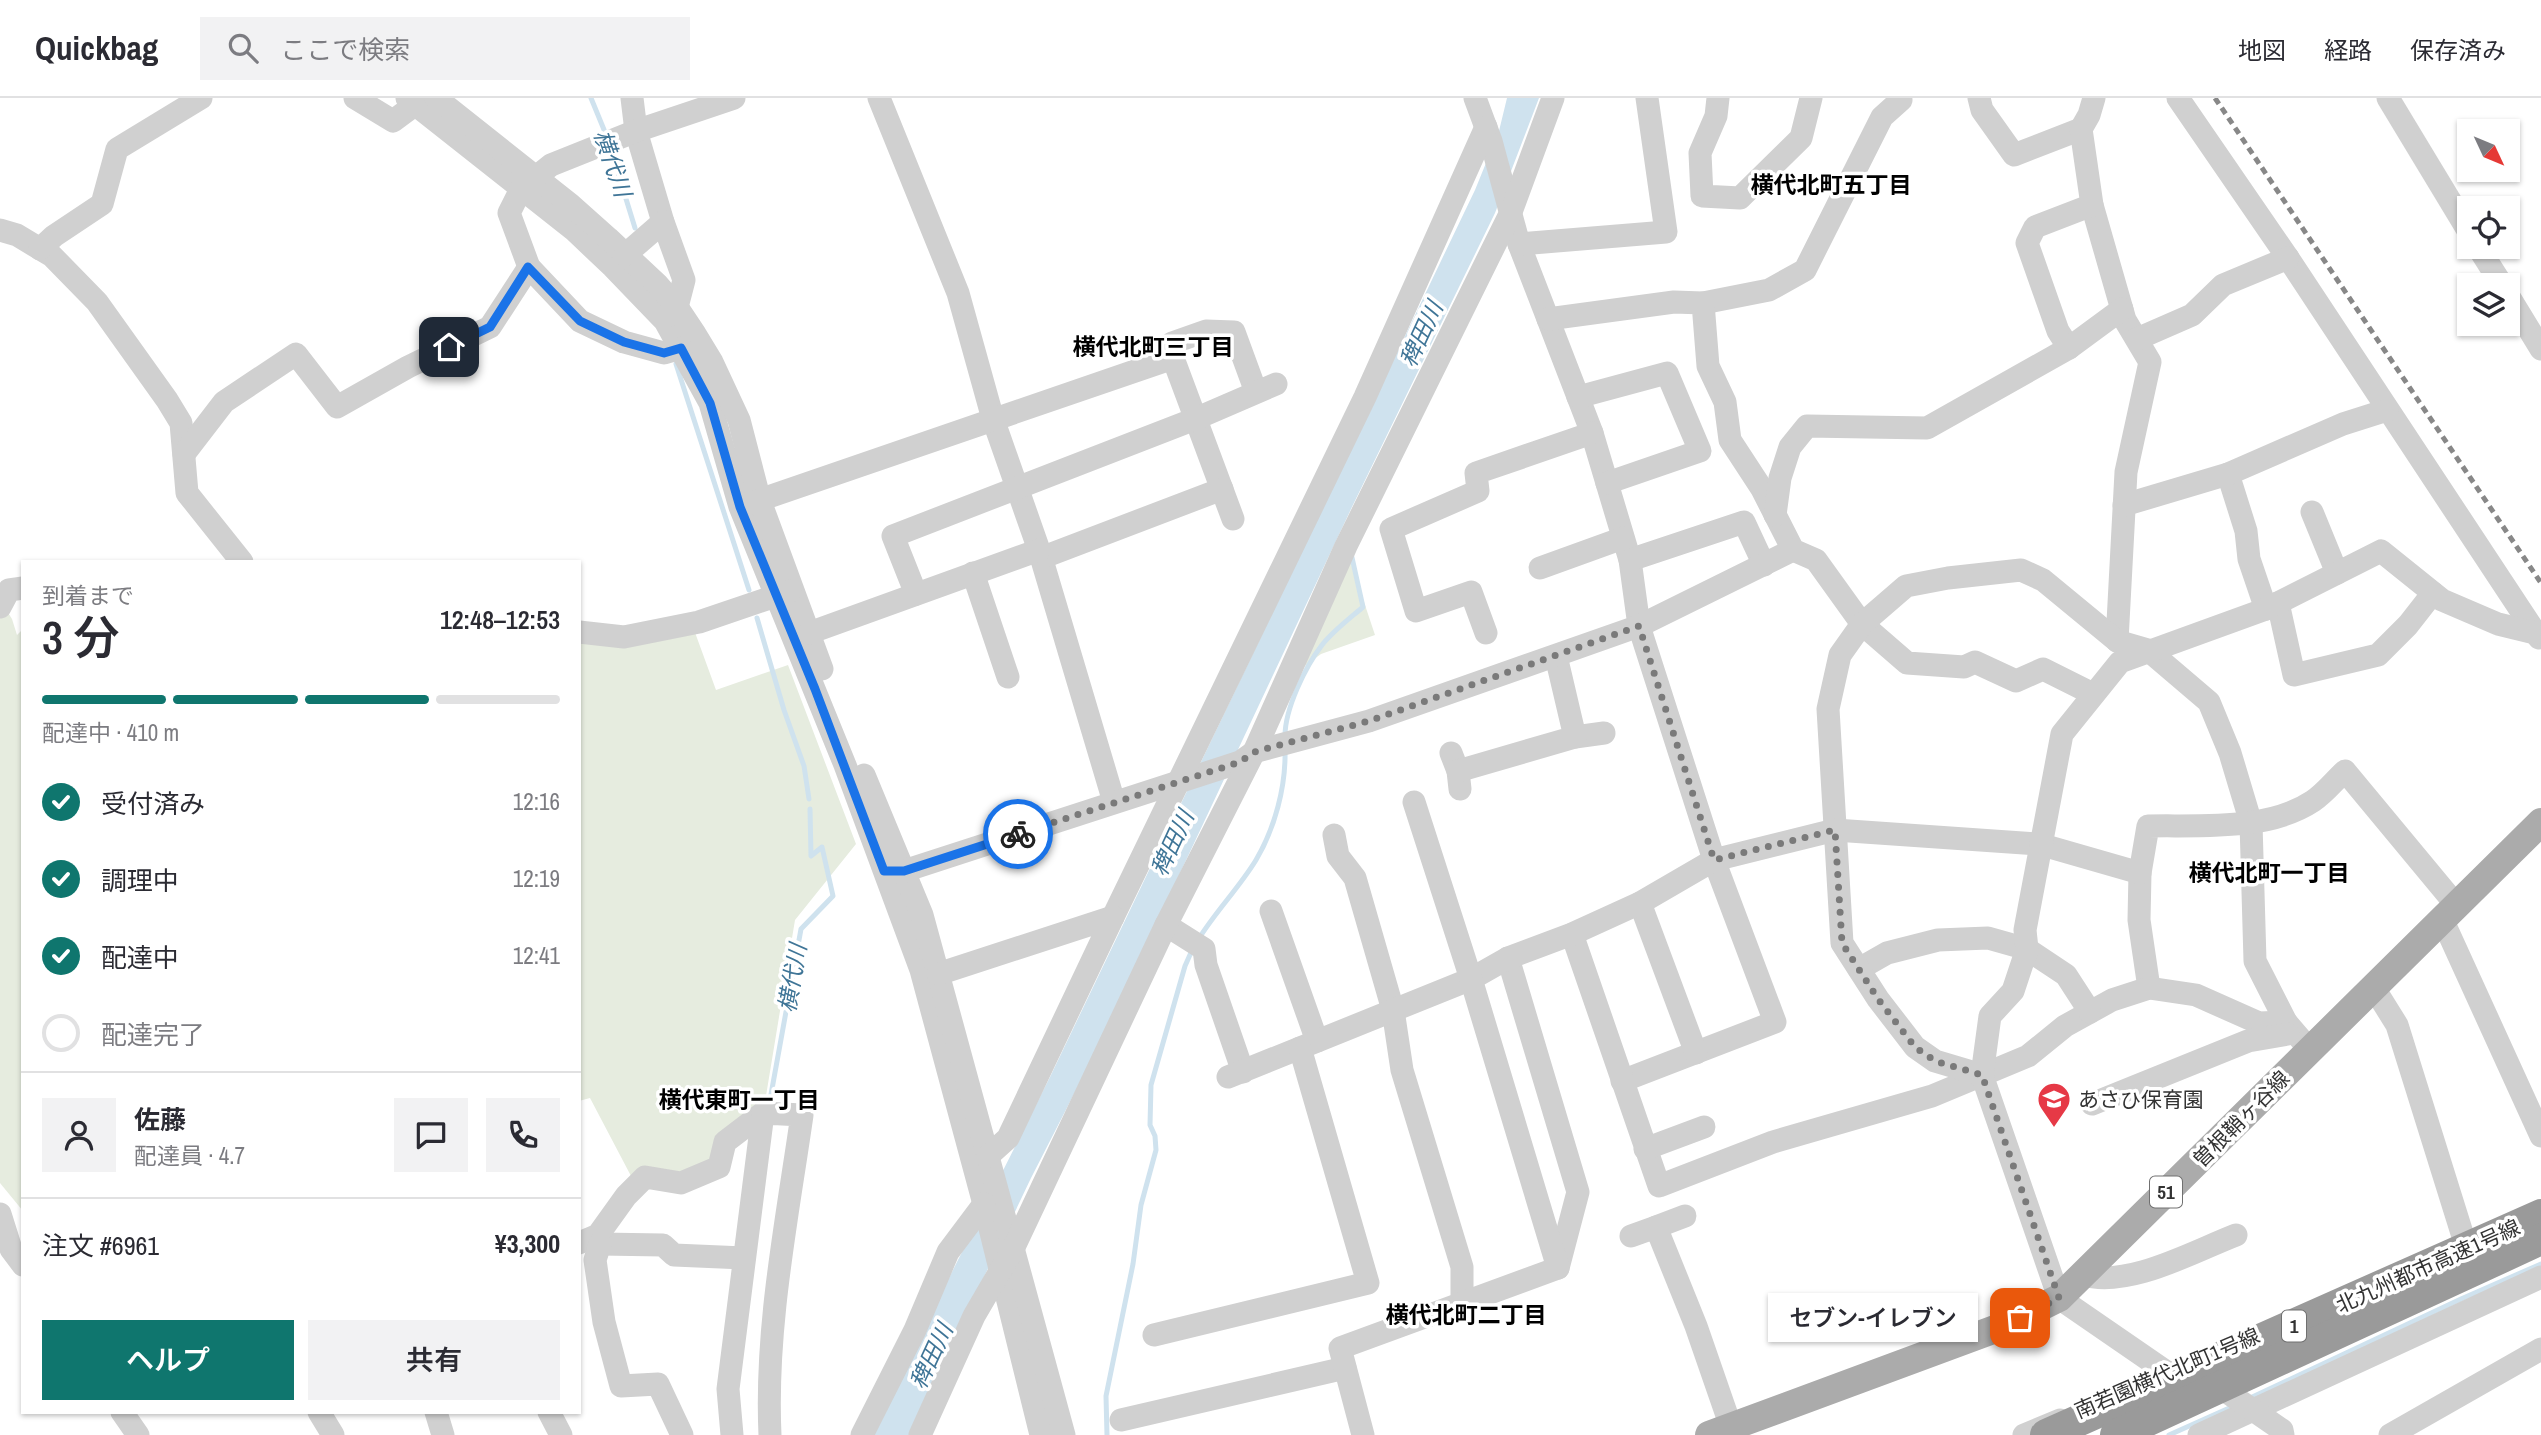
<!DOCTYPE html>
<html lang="ja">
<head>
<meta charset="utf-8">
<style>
	body { margin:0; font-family:"Archivo Narrow","Noto Sans JP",sans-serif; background:#f2f2f3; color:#2b2b33; height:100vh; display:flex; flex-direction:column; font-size:26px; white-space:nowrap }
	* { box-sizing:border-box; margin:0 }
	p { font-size:23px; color:#7c7c81 }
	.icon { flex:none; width:38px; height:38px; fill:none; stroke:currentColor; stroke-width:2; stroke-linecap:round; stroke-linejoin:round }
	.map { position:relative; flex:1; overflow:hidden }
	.sheet { position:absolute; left:21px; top:462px; width:560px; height:854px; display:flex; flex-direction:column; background:#fff; border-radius:0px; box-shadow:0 2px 5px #0004 }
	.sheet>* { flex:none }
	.needle { width:46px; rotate:134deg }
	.fabs { position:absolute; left:2457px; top:21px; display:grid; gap:14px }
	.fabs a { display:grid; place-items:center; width:63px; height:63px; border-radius:0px; background:#fff; box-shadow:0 2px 5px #0004; font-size:35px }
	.pin { position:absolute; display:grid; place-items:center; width:60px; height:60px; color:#fff; margin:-30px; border-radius:14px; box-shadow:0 4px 10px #0006 }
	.courier { position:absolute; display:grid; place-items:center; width:70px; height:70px; margin:-35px; border:5px solid #1a73e8; border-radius:50%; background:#fff; color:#222; box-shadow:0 2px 9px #0007 }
	.bubble { position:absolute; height:49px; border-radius:0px; background:#fff; box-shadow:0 2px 5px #0004; font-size:23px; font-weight:600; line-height:49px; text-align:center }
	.headline em { font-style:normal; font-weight:600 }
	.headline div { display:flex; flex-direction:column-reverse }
	.headline { display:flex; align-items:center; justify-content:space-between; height:119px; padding:0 21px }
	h1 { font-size:46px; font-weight:600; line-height:52px }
	.bar { display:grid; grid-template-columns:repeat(4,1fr); gap:10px 7px; align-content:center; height:84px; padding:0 21px }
	.bar i { height:9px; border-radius:5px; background:#e1e1e2 }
	.bar .selected { background:#0f766e }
	.bar p { grid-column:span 4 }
	.line { display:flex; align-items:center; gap:18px; padding:0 21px; border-top:2px solid #e1e1e2 }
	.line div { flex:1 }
	.round { display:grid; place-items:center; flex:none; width:74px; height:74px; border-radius:0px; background:#f2f2f3 }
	ol { padding:0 21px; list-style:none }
	li { display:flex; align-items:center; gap:21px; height:77px }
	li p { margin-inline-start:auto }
	li .icon { padding:7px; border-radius:50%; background:#0f766e; color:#fff; stroke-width:4 }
	li:last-child { color:#7c7c81 }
	li i { width:38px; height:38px; border:4px solid #e1e1e2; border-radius:50% }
	.action { display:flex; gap:14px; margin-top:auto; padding:14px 21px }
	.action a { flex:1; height:80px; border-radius:0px; background:#0f766e; color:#fff; font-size:28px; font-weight:600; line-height:80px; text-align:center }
	.action a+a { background:#f2f2f3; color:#2b2b33 }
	header { display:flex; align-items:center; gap:42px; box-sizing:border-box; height:98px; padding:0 35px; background:#fff; border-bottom:2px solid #e1e1e2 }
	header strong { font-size:33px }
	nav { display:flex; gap:38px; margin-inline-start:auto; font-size:24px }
	.search { width:490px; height:63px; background:#f2f2f3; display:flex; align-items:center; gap:18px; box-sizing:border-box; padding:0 24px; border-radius:0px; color:#7c7c81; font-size:26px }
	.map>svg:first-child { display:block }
	.green { fill:#e6ecdf }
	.water { fill:#cfe2ee }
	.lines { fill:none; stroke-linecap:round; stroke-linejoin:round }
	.stream { stroke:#cfe2ee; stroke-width:5 }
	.minor { stroke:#d0d0d0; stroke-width:23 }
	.major { stroke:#ababab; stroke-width:28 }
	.rail { stroke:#888; stroke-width:5; stroke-dasharray:7 5; stroke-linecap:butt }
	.highway-bridge { stroke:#9a9a9a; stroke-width:32 }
	.done { stroke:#7a7a7a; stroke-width:7; stroke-dasharray:0 12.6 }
	.route { stroke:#1a73e8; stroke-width:9 }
	.labels { text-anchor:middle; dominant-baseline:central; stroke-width:7; stroke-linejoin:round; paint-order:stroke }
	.shield { fill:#fff; stroke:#707070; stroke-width:2 }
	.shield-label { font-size:19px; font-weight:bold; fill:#333 }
	.poi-label { font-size:21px; fill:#333; stroke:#fff; text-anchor:start }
	.street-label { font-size:21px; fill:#333; stroke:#fff }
	.water-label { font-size:23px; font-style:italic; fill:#3f7597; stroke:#fff }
	.neighbourhood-label { font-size:23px; font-weight:bold; fill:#000; stroke:#fff }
</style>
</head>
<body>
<header>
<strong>Quickbag</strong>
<div class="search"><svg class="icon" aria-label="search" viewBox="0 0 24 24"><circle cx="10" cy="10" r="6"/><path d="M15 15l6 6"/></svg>ここで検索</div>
<nav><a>地図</a><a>経路</a><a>保存済み</a></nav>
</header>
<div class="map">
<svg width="2541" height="1337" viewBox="0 0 2541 1337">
	<rect width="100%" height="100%" fill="#fff"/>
	<g class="green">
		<polygon points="1347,453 1375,537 1321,556 1298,573"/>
		<polygon points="0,502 12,521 17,537 23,531 23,1113 0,1085"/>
		<polygon points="693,529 716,592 788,567 856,746 795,822 764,1010 716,1064 682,1080 631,1078 590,1000 579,1003 579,538"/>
	</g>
	<polygon class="water" points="1507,0 1539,0 1495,115 1351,411 1142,856 1075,994 1031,1080 909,1337 870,1337 1050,979 1475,92 1499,33"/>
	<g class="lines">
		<g class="stream">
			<polyline points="591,0 607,39"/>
			<polyline points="610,49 635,130"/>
			<polyline points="676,266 749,492"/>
			<polyline points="757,520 784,612 804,668 809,701"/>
			<path d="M1285 638C1285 611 1305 569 1322 547 1333 533 1349 521 1363 509L1351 455"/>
			<path d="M1198 842C1215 814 1239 790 1256 762 1275 730 1286 688 1285 652"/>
			<polyline points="770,1002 801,831 833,798 822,749 811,758 810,711"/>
			<polyline points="2248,1301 2461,1201 2541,1166"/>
			<polyline points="1107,1337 1106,1298 1133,1166 1141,1107 1156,1052 1155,1038 1150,1027 1151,987 1185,868 1193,850"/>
			<polyline points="2169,1337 2236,1307"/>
		</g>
		<g class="minor">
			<polyline points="355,0 393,23 424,0"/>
			<polyline points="407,0 574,132 613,169 665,223 710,305 740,409 845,667 921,872 984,1106 1041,1337"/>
			<polyline points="436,0 571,107 608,140 658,187 677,209 695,236 712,264 739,322 760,403 822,571"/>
			<polyline points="632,0 636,33 663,124 684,182 677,209 670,217"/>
			<polyline points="879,0 958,195 993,321 1039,452 1114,704"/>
			<polyline points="1475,0 1491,43 1519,146 1592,335 1630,462 1639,528 1714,762 1775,924 1622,983"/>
			<polyline points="1718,0 1716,18 1700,55 1702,98 1740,100 1801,40 1811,0"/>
			<polyline points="1979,0 1982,12 2014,57 2081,31"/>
			<polyline points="2094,0 2089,17 2081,31 2092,107 2125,222 2150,264 2126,374 2117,543"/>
			<polyline points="2178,0 2288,160 2539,540"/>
			<polyline points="2388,0 2469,134"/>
			<polyline points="0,132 17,137 52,158 97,204 167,302 181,325 187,395 242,464"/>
			<polyline points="1519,146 1666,134 1647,0"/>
			<polyline points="2478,149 2502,187"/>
			<polyline points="40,151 54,138 102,106 117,51 201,0"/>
			<polyline points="625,157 663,124"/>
			<polyline points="2508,197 2541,251"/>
			<polyline points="1703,205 1769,192 1805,172 1882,19 1901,2 1900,0"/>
			<polyline points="1548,221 1674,204 1703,205 1708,268 1725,304 1730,342 1762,391 1793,452 1816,462 1862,526 1907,565 1964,569 1975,564 2016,583 2043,571 2093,596"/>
			<polyline points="2137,241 2192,217 2223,187 2288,160"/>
			<polyline points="1172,245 1206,233 1234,234 1256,294"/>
			<polyline points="681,250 664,255 624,244 580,223 529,169 509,115 521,91 551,67 636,33 734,0"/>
			<polyline points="2069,250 2058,233 2027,145 2035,129 2092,107"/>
			<polyline points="1578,299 1667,275 1700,353 1607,385"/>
			<polyline points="184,356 224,304 296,256 337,309 408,269 490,229 529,169"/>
			<polyline points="2228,376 2246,433 2249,461 2266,511"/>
			<polyline points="745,407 1173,260 1233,421"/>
			<polyline points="2124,407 2228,376 2343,326 2387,312"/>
			<polyline points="2312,414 2337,475"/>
			<polyline points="1775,417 1780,380 1790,349 1807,328 1927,330 2069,250 2122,211"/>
			<polyline points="1041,460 1222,391"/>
			<polyline points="1630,462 1744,424 1764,467"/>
			<polyline points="1540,470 1623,440"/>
			<polyline points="973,475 1008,579"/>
			<polyline points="916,496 893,438 1195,321 1276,286"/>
			<polyline points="2278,505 2294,577 2378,557 2408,527 2433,495"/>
			<polyline points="0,509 9,492 23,490"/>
			<polyline points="579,534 624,539 699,524 790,493"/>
			<polyline points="809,535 1039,452"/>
			<polyline points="1486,535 1471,494 1416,513 1391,431 1478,393 1476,375 1592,335"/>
			<polyline points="1575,639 1604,635"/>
			<polyline points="1451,655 1458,673 1460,691"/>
			<polyline points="1458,673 1575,639 1556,558"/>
			<polyline points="864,677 922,817 1064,1337"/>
			<polyline points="1334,737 1338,758 1355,780 1393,912 1402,972 1462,1169 1462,1205"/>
			<polyline points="890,773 904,773 1240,664 1254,654 1369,623 1639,528 1793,452"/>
			<polyline points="2140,775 2139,822 2149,890"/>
			<polyline points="1640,805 1696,955"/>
			<polyline points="1271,813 1317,943"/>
			<polyline points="1113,819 1365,299 1486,29"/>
			<polyline points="2443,823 2541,1038"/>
			<polyline points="1166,827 1204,851 1206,867 1243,974"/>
			<polyline points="1572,836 1659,1088 1773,1044 1932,998 2028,958 2065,928 2112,902 2149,890 2196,897 2259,925 2286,924"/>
			<polyline points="1508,860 1578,1094 1558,1170"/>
			<polyline points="1859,871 1887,855 1938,842 1988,840 2027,851 2066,877 2090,914"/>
			<polyline points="938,876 1113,819 1008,1040 988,1058"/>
			<polyline points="2374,890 2397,927 2466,1148"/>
			<polyline points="1982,977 1935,963 1915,949 1878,901 1842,845 1828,611 1840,557 1862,526 1906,488 1948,480 2021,472 2043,482 2117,543 2148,552 2209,604 2230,655 2251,725 2255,863 2286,924 2310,952"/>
			<path d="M1228 979 1471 881 1508 860 1572 836 1640 805 1714 762 1835 732 2039 746 2140 775 2148 728C2201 727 2268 733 2313 703 2325 695 2335 682 2345 673L2457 808"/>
			<polyline points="2092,1006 2248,943 2288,936"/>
			<polyline points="1645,1051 1704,1029"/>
			<polyline points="0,1116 11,1151 23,1167"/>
			<polyline points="1656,1129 1685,1118"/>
			<polyline points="598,1137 600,1146 663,1147 674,1157 744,1160"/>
			<polyline points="1631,1138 1656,1129 1696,1228 1731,1329"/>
			<polyline points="579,1145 598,1137 626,1098 645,1079 681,1085 719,1069 725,1044 763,1015"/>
			<polyline points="600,1146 595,1162 604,1224 621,1288 658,1286 682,1337"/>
			<path d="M2083 1177C2129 1190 2192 1154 2236 1137"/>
			<polyline points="1154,1237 1368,1185 1300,950"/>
			<polyline points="122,1314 138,1337"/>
			<polyline points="319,1314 333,1337"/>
			<polyline points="436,1314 443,1337"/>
			<polyline points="549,1314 561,1337"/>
			<polyline points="1121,1322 1345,1270"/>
			<path d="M732 1337 728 1291 763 1015 802 1017C787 1122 765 1230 770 1337"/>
			<polyline points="862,1337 915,1232 948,1154 984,1106"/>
			<polyline points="920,1337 974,1218 1013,1151 1166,827 1254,654 1346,448 1511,114 1553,0"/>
			<polyline points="1363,1337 1340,1250 1558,1170 1471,881 1414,704"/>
			<polyline points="2024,1337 2060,1322"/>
			<polyline points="2199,1337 2541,1179"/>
			<polyline points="2283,1337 2282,1332 2224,1292 2168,1275 2059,1200 1982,977 1990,918 2013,893 2027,851 2025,832 2062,636 2120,564 2266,511 2381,453 2442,502 2498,526 2535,535"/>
			<polyline points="2390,1337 2541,1251"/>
		</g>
		<polyline class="major" points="1709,1337 1998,1230 2059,1200 2541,724"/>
		<polyline class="rail" points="2215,0 2541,485"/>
		<g class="highway-bridge">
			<polyline points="2046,1337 2541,1117"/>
			<polyline points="2116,1337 2541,1141"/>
		</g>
	</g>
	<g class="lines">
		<polyline class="done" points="1018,736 1240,664 1254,654 1369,623 1639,528 1714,762 1835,732 1842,845 1878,901 1915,949 1935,963 1982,977 2059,1200 2020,1220"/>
		<polyline class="route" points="449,249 490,229 528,169 580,223 624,244 664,255 681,250 710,305 740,409 815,591 884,773 904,773 1018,736"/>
	</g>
	<defs>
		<symbol id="school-pin" viewBox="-11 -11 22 30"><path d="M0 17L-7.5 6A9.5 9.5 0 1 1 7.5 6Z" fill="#e63946" stroke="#fff"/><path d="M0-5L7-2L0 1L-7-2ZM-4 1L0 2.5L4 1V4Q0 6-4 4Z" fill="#fff"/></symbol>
	</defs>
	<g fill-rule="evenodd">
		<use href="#school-pin" x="2035" y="982" width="38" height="52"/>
	</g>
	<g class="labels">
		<g class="shield">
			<rect x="2150" y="1078.5" width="32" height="31" rx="5"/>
			<rect x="2282" y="1212.5" width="24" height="31" rx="5"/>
		</g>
		<g class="shield-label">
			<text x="2166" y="1094">51</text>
			<text x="2294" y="1228">1</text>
		</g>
		<g class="poi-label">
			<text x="2078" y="1001">あさひ保育園</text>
		</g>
		<g class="street-label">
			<text transform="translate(2241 1021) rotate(-45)">曽根鞘ヶ谷線</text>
			<text transform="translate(2428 1168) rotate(-24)">北九州都市高速1号線</text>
			<text transform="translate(2167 1275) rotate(-23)">南若園横代北町1号線</text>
		</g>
		<g class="water-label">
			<text transform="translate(613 65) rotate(71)">横代川</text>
			<text transform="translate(1421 236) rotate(-65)">稗田川</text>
			<text transform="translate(1172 745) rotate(-65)">稗田川</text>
			<text transform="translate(792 880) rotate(-80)">横代川</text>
			<text transform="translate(931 1258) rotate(-65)">稗田川</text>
		</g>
		<g class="neighbourhood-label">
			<text x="1831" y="86">横代北町五丁目</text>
			<text x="1153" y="248">横代北町三丁目</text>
			<text x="2269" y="774">横代北町一丁目</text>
			<text x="739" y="1001">横代東町一丁目</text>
			<text x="1466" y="1216">横代北町二丁目</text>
		</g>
	</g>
</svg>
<div class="fabs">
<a><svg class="needle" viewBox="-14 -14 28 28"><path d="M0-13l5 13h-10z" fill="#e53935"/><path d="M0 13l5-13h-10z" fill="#7c7c81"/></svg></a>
<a><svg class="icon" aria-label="locate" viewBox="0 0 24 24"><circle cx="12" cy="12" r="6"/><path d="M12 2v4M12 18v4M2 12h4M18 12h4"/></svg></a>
<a><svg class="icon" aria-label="layers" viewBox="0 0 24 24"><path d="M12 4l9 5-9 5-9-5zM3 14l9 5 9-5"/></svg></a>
</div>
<div class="pin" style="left:2020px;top:1220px;background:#ea580c"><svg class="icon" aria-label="bag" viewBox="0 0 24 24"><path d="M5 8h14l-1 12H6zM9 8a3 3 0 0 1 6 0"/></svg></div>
<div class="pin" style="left:449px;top:249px;background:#1f2937"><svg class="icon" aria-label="home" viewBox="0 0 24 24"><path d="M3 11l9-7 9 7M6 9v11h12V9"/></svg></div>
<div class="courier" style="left:1018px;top:736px"><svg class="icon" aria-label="bike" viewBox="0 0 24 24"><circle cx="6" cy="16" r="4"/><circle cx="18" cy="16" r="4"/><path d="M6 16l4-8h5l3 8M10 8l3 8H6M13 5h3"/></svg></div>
<div class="bubble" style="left:1768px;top:1195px;width:210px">セブン-イレブン</div>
<section class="sheet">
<div class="headline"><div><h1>3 分</h1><p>到着まで</p></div><em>12:48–12:53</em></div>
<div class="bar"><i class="selected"></i><i class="selected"></i><i class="selected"></i><i></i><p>配達中 · 410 m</p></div>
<ol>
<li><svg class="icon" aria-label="check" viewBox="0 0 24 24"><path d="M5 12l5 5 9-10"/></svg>受付済み<p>12:16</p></li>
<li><svg class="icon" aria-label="check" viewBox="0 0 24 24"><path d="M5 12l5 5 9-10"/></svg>調理中<p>12:19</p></li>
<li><svg class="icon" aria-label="check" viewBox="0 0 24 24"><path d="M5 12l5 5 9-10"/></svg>配達中<p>12:41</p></li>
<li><i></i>配達完了</li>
</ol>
<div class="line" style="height:126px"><a class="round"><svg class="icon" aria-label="person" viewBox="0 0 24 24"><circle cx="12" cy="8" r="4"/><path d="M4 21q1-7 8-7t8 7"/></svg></a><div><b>佐藤</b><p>配達員 · 4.7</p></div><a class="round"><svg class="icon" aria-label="chat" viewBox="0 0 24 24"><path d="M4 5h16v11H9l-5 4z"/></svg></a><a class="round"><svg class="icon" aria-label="phone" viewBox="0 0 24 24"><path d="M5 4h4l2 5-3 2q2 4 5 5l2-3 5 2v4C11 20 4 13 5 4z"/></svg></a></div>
<div class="line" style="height:91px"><div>注文 #6961</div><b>¥3,300</b></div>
<div class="action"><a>ヘルプ</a><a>共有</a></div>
</section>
</div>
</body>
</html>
